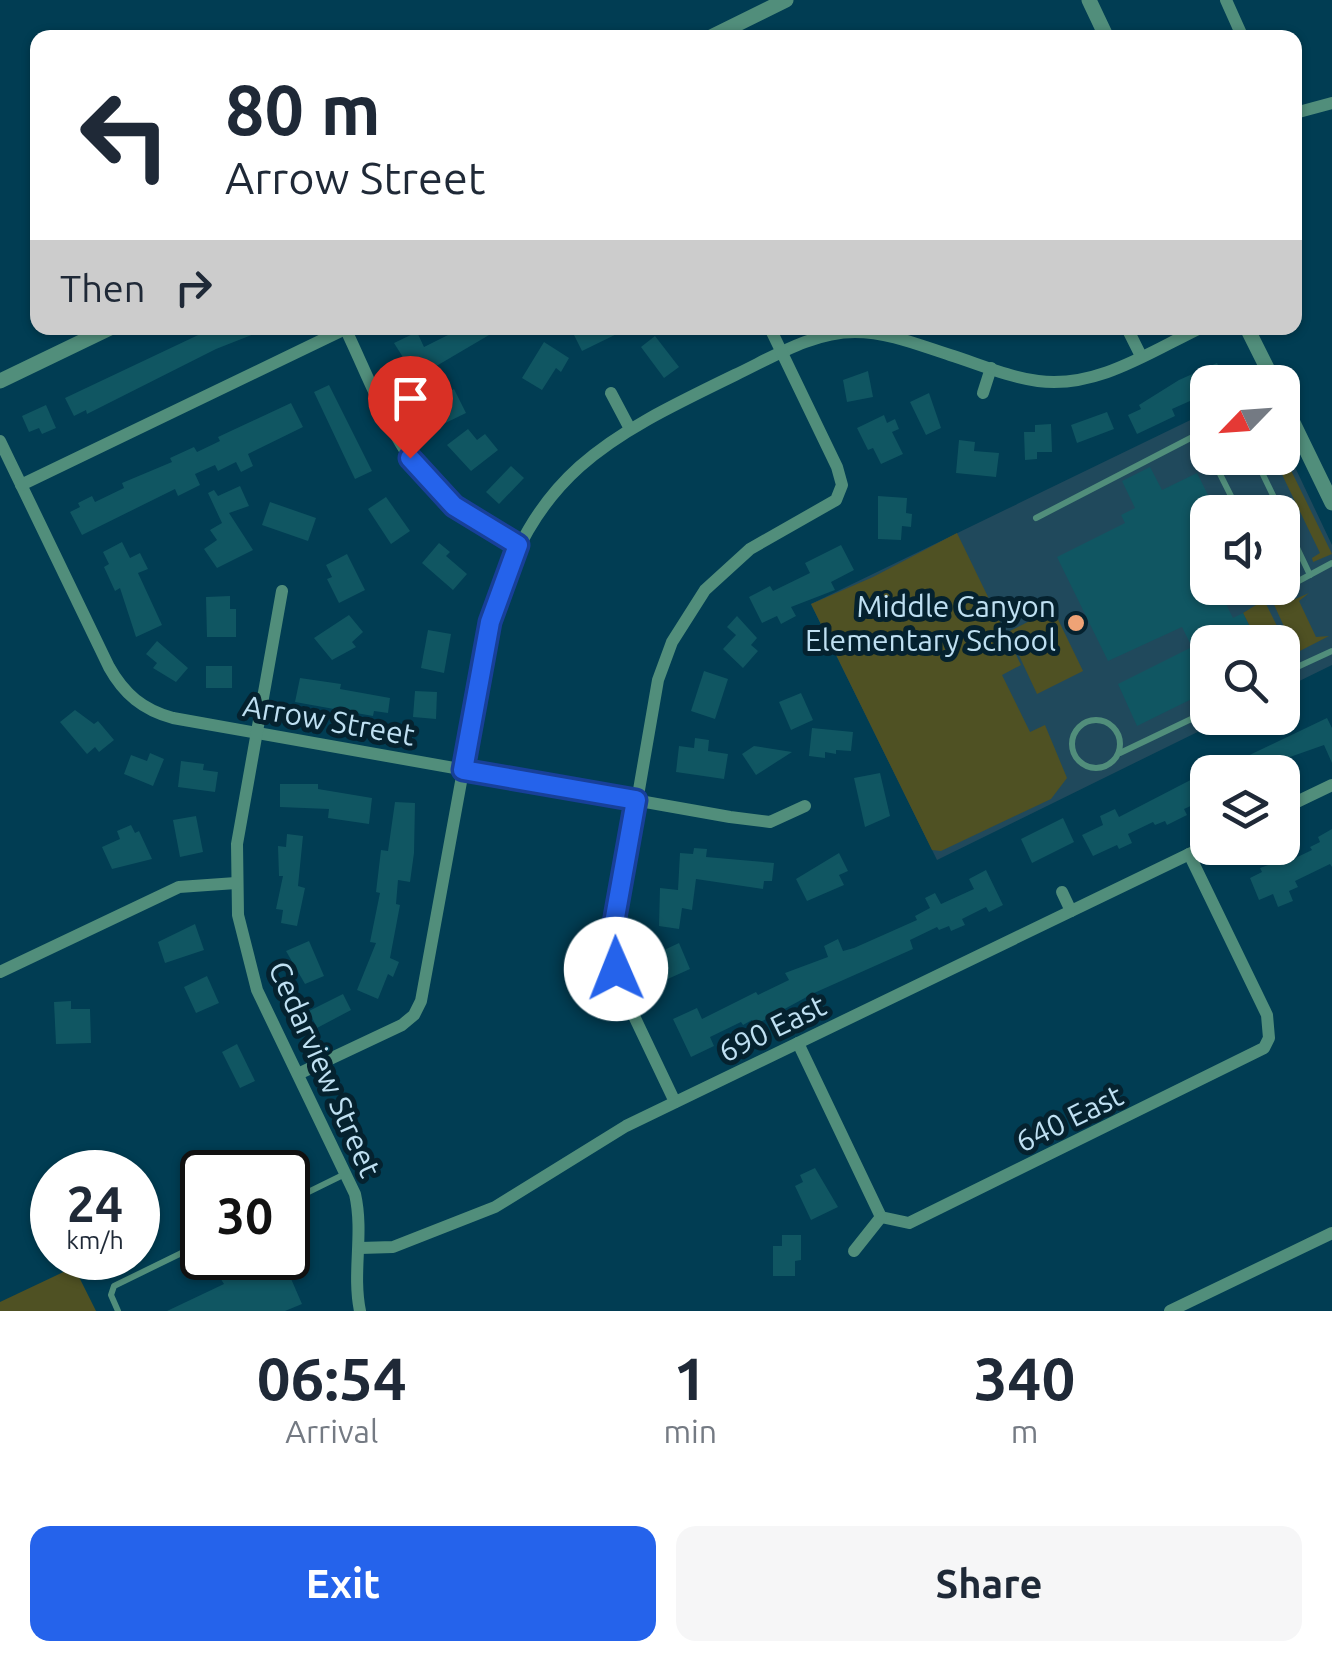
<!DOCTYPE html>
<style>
:root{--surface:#fff;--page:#f6f6f7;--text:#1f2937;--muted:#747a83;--accent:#2563eb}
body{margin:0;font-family:Ubuntu,sans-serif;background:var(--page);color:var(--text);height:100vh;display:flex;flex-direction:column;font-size:38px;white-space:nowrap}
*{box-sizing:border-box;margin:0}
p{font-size:32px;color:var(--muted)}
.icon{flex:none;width:55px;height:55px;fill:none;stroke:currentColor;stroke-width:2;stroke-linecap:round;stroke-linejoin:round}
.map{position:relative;height:1311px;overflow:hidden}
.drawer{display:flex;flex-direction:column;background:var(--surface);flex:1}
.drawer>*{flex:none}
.guide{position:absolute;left:30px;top:30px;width:1272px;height:305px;border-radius:20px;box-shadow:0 2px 8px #0004;background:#fff;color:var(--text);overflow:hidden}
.needle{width:65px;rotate:245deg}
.tools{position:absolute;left:1190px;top:365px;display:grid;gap:20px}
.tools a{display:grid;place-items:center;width:110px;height:110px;border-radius:20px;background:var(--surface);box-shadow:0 2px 8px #0004;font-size:50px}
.speed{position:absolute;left:30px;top:1150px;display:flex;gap:20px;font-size:50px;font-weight:700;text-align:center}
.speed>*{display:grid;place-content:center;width:130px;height:130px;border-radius:50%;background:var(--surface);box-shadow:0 2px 8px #0004;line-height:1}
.speed small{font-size:25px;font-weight:400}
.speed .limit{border:5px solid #111;border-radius:15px;background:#fff;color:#111}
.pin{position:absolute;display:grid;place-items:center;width:85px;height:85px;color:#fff;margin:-102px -42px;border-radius:50% 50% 50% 0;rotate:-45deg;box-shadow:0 0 10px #0007}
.pin .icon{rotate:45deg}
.me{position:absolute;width:110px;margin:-55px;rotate:359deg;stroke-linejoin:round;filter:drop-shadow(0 0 8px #0008)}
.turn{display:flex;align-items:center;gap:35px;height:210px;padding:0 30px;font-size:45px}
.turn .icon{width:130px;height:130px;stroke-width:2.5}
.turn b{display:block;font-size:70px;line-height:85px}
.then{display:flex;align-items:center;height:95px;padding:0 30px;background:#0003;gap:20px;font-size:38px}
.eta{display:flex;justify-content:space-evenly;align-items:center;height:170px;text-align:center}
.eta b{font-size:60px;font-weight:700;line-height:70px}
.action{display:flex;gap:20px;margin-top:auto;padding:20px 30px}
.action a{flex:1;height:115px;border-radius:20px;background:var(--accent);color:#fff;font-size:40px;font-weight:700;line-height:115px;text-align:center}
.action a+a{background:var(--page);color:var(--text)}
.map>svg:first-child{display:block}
.built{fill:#20495c;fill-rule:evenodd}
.green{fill:#4f5123}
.building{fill:#105662}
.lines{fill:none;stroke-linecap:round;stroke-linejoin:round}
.service{stroke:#518e7b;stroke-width:6}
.minor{stroke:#518e7b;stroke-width:12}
.tertiary{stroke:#518e7b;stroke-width:15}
.route-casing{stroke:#184099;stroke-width:25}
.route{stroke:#2563eb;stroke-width:18}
.poi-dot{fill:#efa376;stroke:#05222f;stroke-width:4}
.labels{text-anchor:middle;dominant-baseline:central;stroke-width:10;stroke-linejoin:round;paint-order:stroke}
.poi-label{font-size:30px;fill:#bfe0f2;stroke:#05222f;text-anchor:end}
.street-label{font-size:30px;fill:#bfe0f2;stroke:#05222f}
</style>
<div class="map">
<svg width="1332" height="1311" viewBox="0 0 1332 1311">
<rect width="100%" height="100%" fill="#013d53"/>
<!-- built -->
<path class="built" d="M1207 412 1208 458H1282L1283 442 1332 545V665L1283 689 1282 642H1208V718H1226L937 860 811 604ZM1208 512H1282V588H1208Z"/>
<!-- green -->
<g class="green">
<polygon points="1283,454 1332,554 1313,562 1312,558 1320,553 1274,458 1282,458"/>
<polygon points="957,533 1021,665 1002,675 1030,732 1045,725 1067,778 1051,799 941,851 932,850 811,604 873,577"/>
<polygon points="1309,593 1299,601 1316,637 1329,636 1296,653 1272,600 1291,601"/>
<polygon points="1264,600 1291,654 1283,658 1282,642 1258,642 1243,613"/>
<polygon points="1053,609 1083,671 1037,694 1008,632"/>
<polygon points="74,1267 96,1311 0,1311 0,1302"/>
</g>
<!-- building -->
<g class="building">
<polygon points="213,328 269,328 216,349 87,414 86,410 74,416 65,398"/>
<polygon points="451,328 501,328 416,378 394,343 417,332 424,347 454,332"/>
<polygon points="584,328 629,328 582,351 573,333"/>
<polygon points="655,336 679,367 664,378 641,347"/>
<polygon points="544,342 569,358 561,372 556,368 542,390 522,378"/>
<polygon points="1217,363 1226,382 1208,382 1208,393 1172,409 1175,416 1137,434 1128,415 1141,409 1139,405 1179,380"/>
<polygon points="868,371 873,397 847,402 843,380"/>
<polygon points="329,385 372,471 355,479 314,392"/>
<polygon points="454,389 466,413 435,428 423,404"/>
<polygon points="929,393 941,428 926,435 910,402"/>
<polygon points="291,403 303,427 248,454 253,466 241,472 236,462 218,471 215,465 195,474 200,485 178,496 175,489 82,535 70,512 80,507 78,503 92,496 95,502 124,488 122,483 172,462 170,458 194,447 197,452 220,441 218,437"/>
<polygon points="46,405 56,428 42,434 39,428 29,432 22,416"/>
<polygon points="1107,412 1114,429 1077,443 1071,425"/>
<polygon points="884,415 887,423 895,419 899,429 892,432 903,454 881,464 873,448 868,450 857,428"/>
<polygon points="1051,424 1052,452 1037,452 1037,459 1025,460 1024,432 1035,432 1035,425"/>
<polygon points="468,429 477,440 485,434 498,450 471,471 447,445"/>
<polygon points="959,440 975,442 974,451 999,453 996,477 956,473"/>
<polygon points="511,466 524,478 499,504 486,492"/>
<polygon points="1150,467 1162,490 1197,473 1209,497 1213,495 1221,512 1208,512 1208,588 1234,588 1224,600 1233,618 1243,613 1253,634 1235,642 1208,642 1208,691 1137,726 1118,684 1192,647 1182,627 1108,661 1057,557 1125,523 1121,515 1135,508 1122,481"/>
<polygon points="240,486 249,506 229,513 253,550 217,568 204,549 217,540 210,530 222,523 208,493 214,490 218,496"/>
<polygon points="878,496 907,498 906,513 912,514 911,527 902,526 901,540 878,539"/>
<polygon points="386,497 410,531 391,544 368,509"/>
<polygon points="270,502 316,518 308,541 262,525"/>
<polygon points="122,542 130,558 140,553 148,569 138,573 162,625 136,637 120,588 115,591 104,567 109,564 103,552"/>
<polygon points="439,543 450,552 446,556 467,574 453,590 422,563"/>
<polygon points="841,545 854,570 831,582 835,590 791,607 796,616 781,624 777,616 762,623 749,597 770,586 773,591 810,573 805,563"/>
<polygon points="347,554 365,590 339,603 327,579 332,577 326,565"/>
<polygon points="230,596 230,609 236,609 236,637 207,637 206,597"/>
<polygon points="349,615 363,632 352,642 356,647 332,660 314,638"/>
<polygon points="737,616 757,638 751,645 758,651 743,668 723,649 736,635 727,627"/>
<polygon points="428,630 451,634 444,673 421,668"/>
<polygon points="157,641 188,668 176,682 153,668 157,663 146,654"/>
<rect x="206" y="666" width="26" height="22"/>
<polygon points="704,671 728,679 715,719 691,711"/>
<polygon points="300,678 341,684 340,689 390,698 388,713 374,711 373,716 295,702"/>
<polygon points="415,691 437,692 436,719 413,717"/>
<polygon points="801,693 813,720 791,730 779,702"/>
<polygon points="75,710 94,724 98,721 114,740 99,752 95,747 87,754 60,722"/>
<polygon points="1327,718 1332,728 1332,763 1324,745 1290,757 1294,764 1276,772 1214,772"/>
<polygon points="812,728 853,732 851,751 836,750 836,754 825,752 825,758 809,756"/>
<polygon points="695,738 709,740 708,751 728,754 724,779 676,772 679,746 694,748"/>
<polygon points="754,746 792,752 756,775 742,754"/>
<polygon points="150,753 164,759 153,786 124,774 131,755 147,761"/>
<polygon points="181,761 204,764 203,770 218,772 215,792 178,787"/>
<polygon points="1208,771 1208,798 1184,809 1187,815 1167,825 1165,821 1155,825 1153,822 1128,834 1132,843 1119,849 1117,845 1093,856 1082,835 1103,825 1100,816 1115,809 1119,817"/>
<polygon points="880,773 890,816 865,827 854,778"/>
<polygon points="280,784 318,784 318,789 372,798 369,824 328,818 329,809 280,807"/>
<polygon points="395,802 415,803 414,853 410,882 398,880 396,904 400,905 390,958 399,962 393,977 388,974 378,999 357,990 376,943 370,942 380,893 376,892 381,850 388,851"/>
<polygon points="196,816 203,852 180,857 173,820"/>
<polygon points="1063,818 1074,842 1032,863 1021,839"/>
<polygon points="131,825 135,833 139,831 152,859 112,869 102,847 120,839 117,831"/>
<polygon points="1332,829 1332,867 1330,864 1295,881 1298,887 1289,891 1293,901 1278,907 1273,894 1259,900 1250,878 1262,872 1260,868 1271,864 1269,860 1283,853 1287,862 1312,850 1310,847 1320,842 1318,837"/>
<polygon points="287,834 303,836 298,886 305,888 297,926 281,923 283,910 276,909 283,876 279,876 278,846 286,847"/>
<polygon points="694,848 707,849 706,857 774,863 772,881 764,881 763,889 696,879 692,910 682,908 679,929 659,926 660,888 678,890 680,853 693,854"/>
<polygon points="839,853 848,871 839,875 844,885 807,901 796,879"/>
<polygon points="986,870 1003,905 989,912 986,907 962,919 965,925 951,931 949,926 939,930 937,927 910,940 913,949 814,993 755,1025 752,1020 743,1025 741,1022 710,1037 714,1046 691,1057 673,1019 697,1008 702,1019 756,992 758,995 789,980 785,973 828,957 824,946 838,939 843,951 854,948 917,920 915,916 930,908 925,898 935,893 941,904 974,889 969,879"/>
<polygon points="195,924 204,950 165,963 158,942"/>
<polygon points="309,941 324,976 305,984 286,951"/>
<polygon points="679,943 690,969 661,982 653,965 666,959 662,951"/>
<polygon points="207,976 219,1003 196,1013 184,987"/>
<polygon points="343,994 351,1010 317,1028 309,1011"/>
<polygon points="71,1001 71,1009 90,1009 91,1043 56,1044 54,1002"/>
<polygon points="237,1044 255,1081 240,1088 222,1052"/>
<polygon points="815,1168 838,1207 811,1220 795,1186 803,1182 800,1175"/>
<polygon points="782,1235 801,1235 801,1260 795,1261 795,1276 773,1276 773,1246 782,1246"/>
<polygon points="273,1258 282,1258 302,1304 285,1311 167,1311 224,1284 217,1273 246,1260 250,1270"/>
</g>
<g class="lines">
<!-- service -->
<g class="service">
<polyline points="1201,433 1208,447"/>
<polyline points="1212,458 1239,512"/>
<polyline points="1255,458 1281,512"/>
<polyline points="1282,516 1310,575"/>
<polyline points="1036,518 1208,429"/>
<polyline points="1282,585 1293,584 1332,563"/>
<polyline points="1282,674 1332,651"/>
<circle cx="1096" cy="744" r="24"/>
<polyline points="1120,753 1208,711"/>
<polyline points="288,1202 345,1174"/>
<polyline points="118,1311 111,1295 114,1286 202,1243"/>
</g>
<!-- minor -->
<g class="minor">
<polyline points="1226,0 1243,38"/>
<polyline points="1295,113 1332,103"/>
<path d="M345 328C372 384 395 452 441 495 463 516 491 530 518 545"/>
<polyline points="1127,328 1141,356"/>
<polyline points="611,393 629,427"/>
<polyline points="983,393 991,368"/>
<path d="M0 441 109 667C124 694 143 710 173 718L730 817 770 822 805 806"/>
<polyline points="21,485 347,328"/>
<path d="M282 591 237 844 238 915 257 990 355 1194C364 1234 352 1272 360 1311"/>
<polyline points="1282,809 1332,785"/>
<polyline points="1062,892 1071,911"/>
<polyline points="0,972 179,887 236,883"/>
<polyline points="798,1043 881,1217"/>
<path d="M298 1074 402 1025 414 1015 421 1001 490 623C534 473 603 439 735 375 773 357 812 332 855 332 888 332 919 345 950 355 979 364 1008 377 1038 381 1096 389 1150 352 1200 328"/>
<polyline points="675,1102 623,993 613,940 658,680 672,642 705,590 750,549 836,500 842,485 837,467 770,328"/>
<polyline points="881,1217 909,1223 1264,1048 1269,1038 1267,1015 1189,854"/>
<polyline points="360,1248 393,1247 495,1207 626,1126 1208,845"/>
<polyline points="854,1251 881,1217"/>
<polyline points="1170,1311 1332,1233"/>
</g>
<!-- tertiary -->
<g class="tertiary">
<polyline points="1089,0 1107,38"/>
<polyline points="709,38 786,0"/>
<polyline points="1247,328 1274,382"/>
<polyline points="0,381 110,328"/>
<polyline points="1282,400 1332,503"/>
</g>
</g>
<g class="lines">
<defs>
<polyline id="route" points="410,458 454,506 518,545 490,622 463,770 636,800 614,923 616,969"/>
</defs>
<!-- route casing -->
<use href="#route" class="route-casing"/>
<!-- route -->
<use href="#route" class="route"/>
</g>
<!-- markers -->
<circle class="poi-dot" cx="1076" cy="623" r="10"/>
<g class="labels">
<!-- poi labels -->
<g class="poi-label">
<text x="1056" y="606">Middle Canyon<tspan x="1056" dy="34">Elementary School</tspan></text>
</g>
<!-- street labels -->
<g class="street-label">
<text transform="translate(329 720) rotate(10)">Arrow Street</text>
<text transform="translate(772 1028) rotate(-26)">690 East</text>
<text transform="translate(325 1069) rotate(66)">Cedarview Street</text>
<text transform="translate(1069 1118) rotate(-26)">640 East</text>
</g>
</g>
</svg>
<div class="tools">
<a><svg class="needle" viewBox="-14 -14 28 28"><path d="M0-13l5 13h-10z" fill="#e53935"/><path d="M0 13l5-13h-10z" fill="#747a83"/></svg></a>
<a><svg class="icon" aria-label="sound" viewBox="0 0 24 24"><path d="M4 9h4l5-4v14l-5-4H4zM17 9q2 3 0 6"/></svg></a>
<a><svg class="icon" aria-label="search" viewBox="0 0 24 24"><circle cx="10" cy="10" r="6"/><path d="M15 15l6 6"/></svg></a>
<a><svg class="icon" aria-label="layers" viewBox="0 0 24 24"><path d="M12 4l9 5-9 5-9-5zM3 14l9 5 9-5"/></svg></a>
</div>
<div class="speed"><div>24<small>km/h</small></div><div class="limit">30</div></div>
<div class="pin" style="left:410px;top:458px;background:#d93025"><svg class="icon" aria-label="arrive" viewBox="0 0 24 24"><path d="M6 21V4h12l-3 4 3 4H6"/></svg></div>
<svg class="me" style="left:616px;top:969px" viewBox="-20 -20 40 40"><circle r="19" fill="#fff"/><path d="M0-13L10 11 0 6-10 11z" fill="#2563eb"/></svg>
<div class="guide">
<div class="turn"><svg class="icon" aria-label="left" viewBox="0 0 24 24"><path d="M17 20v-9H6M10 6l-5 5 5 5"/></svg><div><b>80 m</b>Arrow Street</div></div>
<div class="then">Then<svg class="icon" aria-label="right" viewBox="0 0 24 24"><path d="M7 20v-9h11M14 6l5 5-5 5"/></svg></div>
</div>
</div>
<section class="drawer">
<div class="eta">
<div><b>06:54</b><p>Arrival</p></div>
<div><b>1</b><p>min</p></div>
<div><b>340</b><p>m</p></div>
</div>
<div class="action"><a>Exit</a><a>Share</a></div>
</section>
